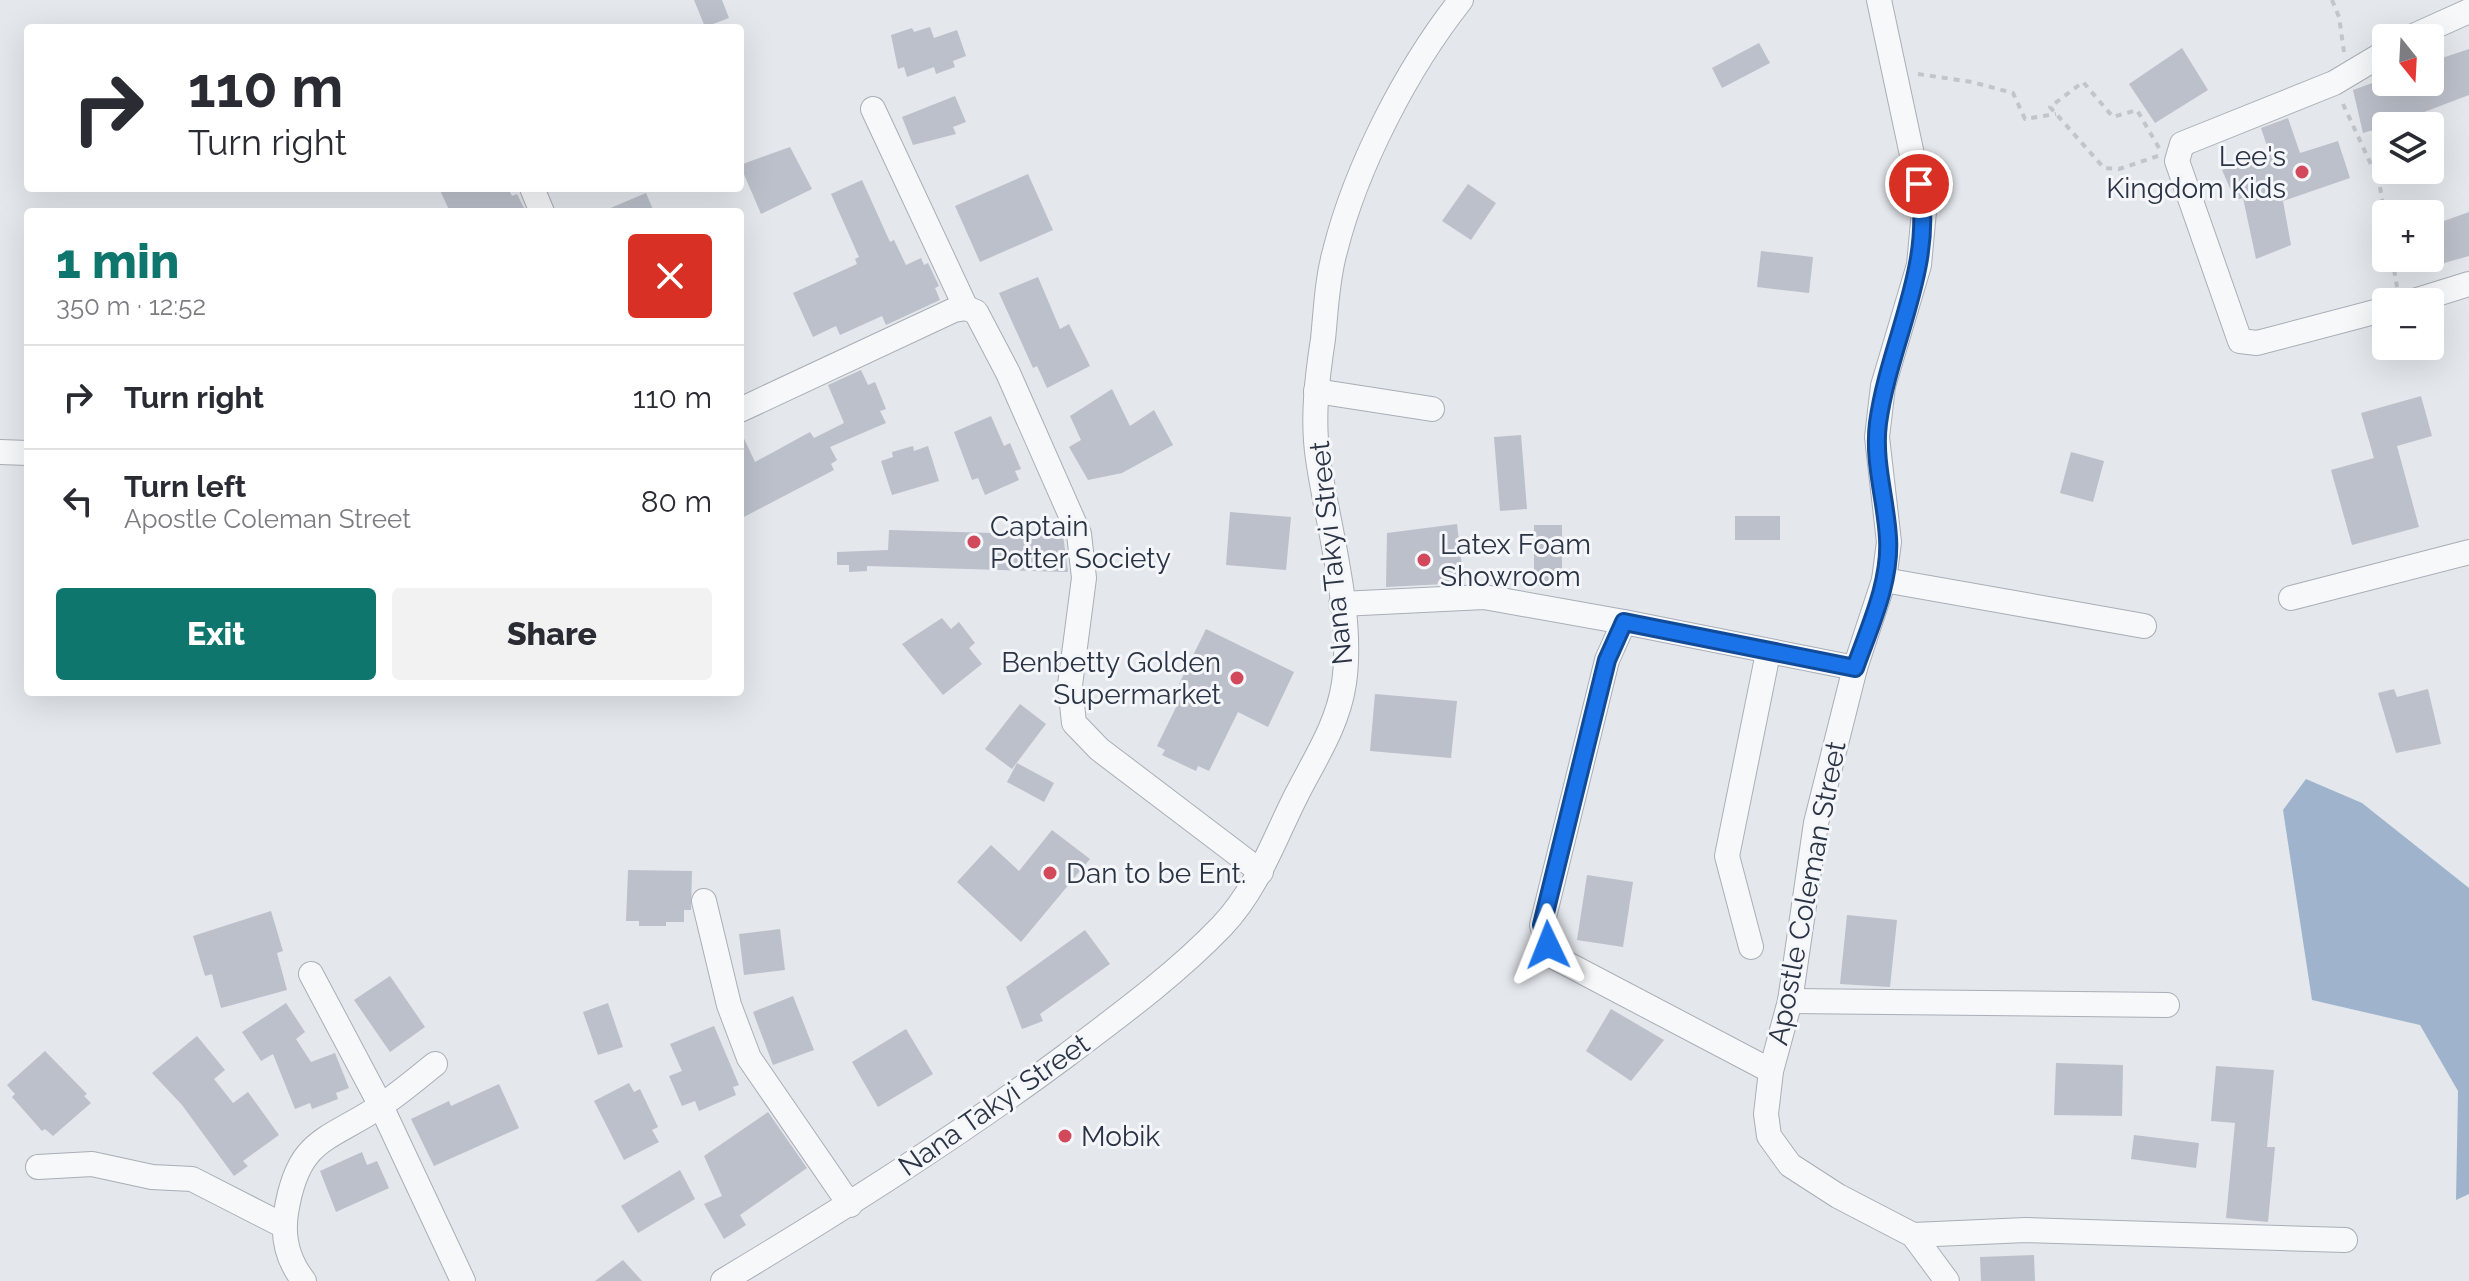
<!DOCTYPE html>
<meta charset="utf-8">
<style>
:root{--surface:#fff;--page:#f2f2f3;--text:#2b2b33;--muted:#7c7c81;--line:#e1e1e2;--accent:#0f766e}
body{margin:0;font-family:Raleway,sans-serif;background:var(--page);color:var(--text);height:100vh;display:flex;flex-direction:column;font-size:30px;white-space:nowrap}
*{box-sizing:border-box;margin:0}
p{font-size:26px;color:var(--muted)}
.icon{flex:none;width:44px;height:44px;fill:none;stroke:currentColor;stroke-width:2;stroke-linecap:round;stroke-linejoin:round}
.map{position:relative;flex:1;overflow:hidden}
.details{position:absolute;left:24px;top:208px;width:720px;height:488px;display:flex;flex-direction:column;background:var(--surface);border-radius:8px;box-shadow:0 8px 32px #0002}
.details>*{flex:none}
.top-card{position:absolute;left:24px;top:24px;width:720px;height:168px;border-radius:8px;box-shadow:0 8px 32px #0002;background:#fff;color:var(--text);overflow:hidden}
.needle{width:52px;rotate:162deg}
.buttons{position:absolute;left:2372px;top:24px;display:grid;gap:16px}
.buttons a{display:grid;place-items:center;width:72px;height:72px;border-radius:8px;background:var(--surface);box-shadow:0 8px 32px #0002;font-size:40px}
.pin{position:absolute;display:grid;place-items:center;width:68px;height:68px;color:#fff;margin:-34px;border:4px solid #fff;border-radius:50%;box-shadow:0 2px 8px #0007}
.me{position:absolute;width:88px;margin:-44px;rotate:358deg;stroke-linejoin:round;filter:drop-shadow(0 0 6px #0008)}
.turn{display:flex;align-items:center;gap:28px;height:168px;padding:0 32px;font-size:36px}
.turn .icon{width:104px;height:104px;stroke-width:2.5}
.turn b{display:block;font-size:56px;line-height:68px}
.round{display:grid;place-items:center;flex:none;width:84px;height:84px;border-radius:8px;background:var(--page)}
.overview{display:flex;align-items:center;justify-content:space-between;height:136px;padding:0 32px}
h1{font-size:48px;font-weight:800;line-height:60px;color:var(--accent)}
.primary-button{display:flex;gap:16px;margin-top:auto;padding:16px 32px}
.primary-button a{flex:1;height:92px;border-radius:8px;background:var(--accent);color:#fff;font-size:32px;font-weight:800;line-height:92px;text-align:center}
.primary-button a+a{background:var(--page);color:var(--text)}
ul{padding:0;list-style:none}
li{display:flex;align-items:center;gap:24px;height:104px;padding:0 32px;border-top:2px solid var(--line)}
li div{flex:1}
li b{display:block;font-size:30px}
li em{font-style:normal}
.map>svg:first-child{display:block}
.water{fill:#9fb4cc}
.building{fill:#bbc0ca}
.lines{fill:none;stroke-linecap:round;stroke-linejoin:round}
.minor-casing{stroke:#a9aeb7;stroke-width:26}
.path{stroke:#c2c5cb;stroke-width:4;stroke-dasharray:6 6;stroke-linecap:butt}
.minor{stroke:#f7f8fa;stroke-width:24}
.route-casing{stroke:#114b97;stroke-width:20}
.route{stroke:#1a73e8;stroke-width:14}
.poi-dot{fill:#d1495b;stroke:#f4f6f9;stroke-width:3}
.labels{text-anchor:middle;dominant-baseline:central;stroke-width:6;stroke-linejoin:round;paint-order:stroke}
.poi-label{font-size:28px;fill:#2b3445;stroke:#f4f6f9;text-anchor:start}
.street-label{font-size:28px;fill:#2b3445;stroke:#f4f6f9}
</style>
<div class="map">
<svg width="2469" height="1281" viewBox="0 0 2469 1281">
<rect width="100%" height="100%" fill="#e4e7ec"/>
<!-- water -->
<polygon class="water" points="2306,779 2362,803 2469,888 2469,1194 2456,1200 2458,1091 2420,1025 2312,1000 2283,810"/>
<!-- building -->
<g class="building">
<polygon points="694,0 722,0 729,18 705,27"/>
<polygon points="930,27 934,38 957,30 966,56 953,61 955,67 936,74 934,67 907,77 904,67 898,69 891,35 912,28 914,32"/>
<polygon points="1759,43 1770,63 1722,88 1712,68"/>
<polygon points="2182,48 2208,90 2155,123 2129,84"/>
<polygon points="2469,49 2469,95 2419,114 2420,116 2363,133 2353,90 2386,78 2386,82 2430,82 2430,62"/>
<polygon points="955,96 966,122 953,127 956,134 913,145 902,117"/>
<polygon points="2288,118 2300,153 2338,141 2350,178 2283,201 2291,245 2256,259 2243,198 2235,200 2222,170 2270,155 2261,128"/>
<polygon points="790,147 812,189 761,214 740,165"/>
<polygon points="1028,174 1053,230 980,262 955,206"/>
<polygon points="862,180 890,242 894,240 906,265 921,258 924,265 928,263 939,286 935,288 940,300 886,325 882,316 840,335 836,326 813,337 793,293 857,264 855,259 859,257 831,194"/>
<polygon points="1468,184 1496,203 1471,240 1442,221"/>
<polygon points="439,188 508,188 512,196 517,194 526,212 450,212"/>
<polygon points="646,193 654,212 601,212"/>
<polygon points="2469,212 2469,256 2430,267 2430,226"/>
<polygon points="1761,251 1813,257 1809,293 1757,287"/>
<polygon points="1038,277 1060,329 1069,324 1090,366 1047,388 1037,366 1033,368 999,293"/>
<polygon points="861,370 868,385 875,382 886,409 880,411 886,423 830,447 837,460 831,464 834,470 740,519 740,430 755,462 810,432 814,438 844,423 828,385"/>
<polygon points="1112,389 1130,426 1154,410 1173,445 1122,473 1088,480 1069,447 1081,440 1070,416"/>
<polygon points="2421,396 2432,436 2397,446 2419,527 2352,545 2331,470 2374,458 2361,413"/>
<polygon points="991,416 1004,446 1010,443 1021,469 1015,471 1019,480 985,495 978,478 972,480 954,432"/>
<polygon points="1521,435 1527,509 1500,511 1494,437"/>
<polygon points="913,446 914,451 928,446 939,481 892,495 881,461 893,457 892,452"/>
<polygon points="2071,452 2104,461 2093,502 2060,493"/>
<polygon points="1230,512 1291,517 1286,570 1226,565"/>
<rect x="1735" y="516" width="45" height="24"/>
<polygon points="1457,524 1464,583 1386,587 1387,533"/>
<polygon points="1534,525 1562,525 1562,585 1534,586"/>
<polygon points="889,530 1063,535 1068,572 867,566 867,571 849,572 849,565 837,565 837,552 888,550"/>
<polygon points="942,618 951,629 959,622 975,643 969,648 982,664 943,695 902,644"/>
<polygon points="1206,629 1294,672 1268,727 1238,712 1209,771 1198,766 1196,771 1162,755 1165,750 1157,746 1186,687 1179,684"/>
<polygon points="2394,689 2397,697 2428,689 2441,744 2396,753 2378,693"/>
<polygon points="1375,694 1457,701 1451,758 1370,751"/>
<polygon points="1020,704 1046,724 1012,769 985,749"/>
<polygon points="1017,763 1054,783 1044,802 1007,782"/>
<polygon points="1052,830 1090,859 1021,942 957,882 991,845 1019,871"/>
<polygon points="628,870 692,871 691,910 684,910 684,922 666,922 666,926 639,926 639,921 626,921"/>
<polygon points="1587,875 1633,882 1623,947 1577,940"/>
<polygon points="271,911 283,951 277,953 287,990 221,1008 212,974 205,976 193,936"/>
<polygon points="1847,915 1897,920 1890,987 1840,984"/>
<polygon points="780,929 785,970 744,975 739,934"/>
<polygon points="1085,930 1110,964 1040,1014 1043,1021 1022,1029 1006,987"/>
<polygon points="390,976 425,1027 390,1052 354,1000"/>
<polygon points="793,996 814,1050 773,1065 753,1012"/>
<polygon points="286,1003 305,1032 296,1039 311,1062 335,1053 349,1088 336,1093 338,1099 312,1109 310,1103 295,1109 273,1054 261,1061 242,1032"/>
<polygon points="608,1003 623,1047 598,1055 583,1012"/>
<polygon points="1611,1009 1664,1040 1631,1081 1586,1051"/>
<polygon points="714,1026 739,1085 733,1087 736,1095 699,1111 695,1101 682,1106 669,1076 682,1071 670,1044"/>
<polygon points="906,1029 933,1074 878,1107 852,1062"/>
<polygon points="197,1036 225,1070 214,1079 233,1103 248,1092 279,1135 243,1161 248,1166 234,1176 182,1105 152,1073"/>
<polygon points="45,1051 87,1094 84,1096 91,1103 53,1136 45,1129 42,1131 12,1097 15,1094 7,1085"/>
<polygon points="2056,1063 2123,1065 2122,1116 2054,1115"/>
<polygon points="2216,1066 2274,1070 2267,1147 2275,1147 2268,1222 2226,1218 2235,1123 2211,1121"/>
<polygon points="629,1083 634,1092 640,1089 658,1127 652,1130 659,1142 624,1160 594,1101"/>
<polygon points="499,1084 519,1128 434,1166 411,1119 449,1101 451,1106"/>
<polygon points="768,1112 807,1168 740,1215 746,1225 724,1239 704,1204 722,1196 704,1156"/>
<polygon points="2134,1135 2199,1143 2196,1168 2131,1159"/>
<polygon points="362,1152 367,1165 377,1161 389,1188 336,1212 320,1171"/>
<polygon points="680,1170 695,1199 638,1233 621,1206"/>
<polygon points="2034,1255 2035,1281 1981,1281 1980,1257"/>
<polygon points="623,1260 642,1281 595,1281"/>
</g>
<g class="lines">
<defs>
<g id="minor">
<polyline points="1879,0 1924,211 1919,265 1883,386 1877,437 1889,542 1884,580 1855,668 1816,823 1790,1001 1771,1071 1766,1114 1769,1136 1790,1165 1838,1196 1913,1235 1947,1281"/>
<polyline points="2409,38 2469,11"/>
<polyline points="2386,52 2334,83 2182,144 2177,161 2240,341 2257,343 2386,309"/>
<polyline points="873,109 966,308"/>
<polyline points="532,188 542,212"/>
<polyline points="2411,302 2469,284"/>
<polyline points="1316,391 1432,409"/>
<polyline points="740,410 954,310 966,308 976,312 1008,373 1079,534 1084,578 1070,685 1074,723 1099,749 1261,872"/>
<polyline points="0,452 28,453"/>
<polyline points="1884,580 2144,626"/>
<polyline points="2291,598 2469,552"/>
<polyline points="1341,604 1484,597 1624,622"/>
<polyline points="704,901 729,1005 749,1058 850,1205"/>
<polyline points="1751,947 1727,856 1768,653"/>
<polyline points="311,974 381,1106 463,1281"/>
<polyline points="1790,1001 2167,1005"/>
<polyline points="1771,1071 1558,959 1548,945 1542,925 1607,660 1624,622 1855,668"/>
<polyline points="38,1167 92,1164 152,1177 192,1179 284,1226"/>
<polyline points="1913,1235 2026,1230 2345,1240"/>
<path d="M304 1281C288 1261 282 1239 286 1213 298 1137 327 1142 382 1105 400 1093 418 1078 435 1064"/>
<path d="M723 1281C841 1210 957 1137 1067 1055 1120 1015 1176 974 1222 926 1258 888 1274 839 1297 794 1316 757 1338 724 1344 683 1354 614 1328 528 1318 459 1312 419 1317 378 1323 339 1326 310 1327 279 1335 251 1356 167 1407 68 1461 0"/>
</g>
</defs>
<!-- minor casing -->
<use href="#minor" class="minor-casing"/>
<!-- path -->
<g class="path">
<polyline points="2332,0 2339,17 2344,52"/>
<polyline points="1918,74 1972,82 2013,93 2025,119 2056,114"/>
<polyline points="2343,104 2375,173"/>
<polyline points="2158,156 2119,169 2104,168 2050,107 2083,82 2113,117 2137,110 2159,148"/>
<polyline points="2380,187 2386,224"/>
<polyline points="2392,258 2397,287"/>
</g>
<!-- minor -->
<use href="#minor" class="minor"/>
</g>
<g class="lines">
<defs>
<path id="route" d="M1548 945 1542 925 1607 660 1624 622 1855 668C1869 628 1891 582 1888 538 1886 500 1873 462 1878 423 1889 342 1935 266 1919 184"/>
</defs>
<!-- route casing -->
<use href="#route" class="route-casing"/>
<!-- route -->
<use href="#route" class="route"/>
</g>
<!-- markers -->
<g class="poi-dot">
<circle cx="2302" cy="172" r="8"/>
<circle cx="974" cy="542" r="8"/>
<circle cx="1424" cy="560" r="8"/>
<circle cx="1237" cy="678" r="8"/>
<circle cx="1050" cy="873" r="8"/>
<circle cx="1065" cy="1136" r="8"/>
</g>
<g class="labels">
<!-- poi labels -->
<g class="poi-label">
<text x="2286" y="156" text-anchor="end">Lee's<tspan x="2286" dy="32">Kingdom Kids</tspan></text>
<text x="990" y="526">Captain<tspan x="990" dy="32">Potter Society</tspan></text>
<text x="1440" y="544">Latex Foam<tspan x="1440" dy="32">Showroom</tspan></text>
<text x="1221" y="662" text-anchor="end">Benbetty Golden<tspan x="1221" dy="32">Supermarket</tspan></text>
<text x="1066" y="873">Dan to be Ent.</text>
<text x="1081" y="1136">Mobik</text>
</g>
<!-- street labels -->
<g class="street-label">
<text transform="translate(1331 553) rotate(-96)">Nana Takyi Street</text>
<text transform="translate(1807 893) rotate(-79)">Apostle Coleman Street</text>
<text transform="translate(994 1105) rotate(-35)">Nana Takyi Street</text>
</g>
</g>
</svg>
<div class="buttons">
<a><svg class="needle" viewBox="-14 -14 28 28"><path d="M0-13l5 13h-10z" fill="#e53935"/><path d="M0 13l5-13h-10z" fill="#7c7c81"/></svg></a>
<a><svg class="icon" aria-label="layers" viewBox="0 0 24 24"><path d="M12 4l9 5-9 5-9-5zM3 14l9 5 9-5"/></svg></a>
<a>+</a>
<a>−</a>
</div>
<div class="pin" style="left:1919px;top:184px;background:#d93025"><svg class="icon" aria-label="arrive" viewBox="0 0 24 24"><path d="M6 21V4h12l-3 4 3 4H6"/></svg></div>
<svg class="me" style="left:1548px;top:945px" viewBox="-20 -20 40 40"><path d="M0-17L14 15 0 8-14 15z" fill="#1a73e8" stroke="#fff" stroke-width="4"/></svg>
<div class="top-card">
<div class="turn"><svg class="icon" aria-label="right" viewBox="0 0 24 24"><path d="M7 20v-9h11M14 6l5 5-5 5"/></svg><div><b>110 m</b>Turn right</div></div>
</div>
<section class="details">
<div class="overview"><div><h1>1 min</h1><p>350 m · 12:52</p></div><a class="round" style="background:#d93025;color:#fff"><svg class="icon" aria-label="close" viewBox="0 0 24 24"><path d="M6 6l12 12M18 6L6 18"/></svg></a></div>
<ul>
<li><svg class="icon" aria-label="right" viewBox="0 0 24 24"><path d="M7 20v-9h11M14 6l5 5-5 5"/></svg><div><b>Turn right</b></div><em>110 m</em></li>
<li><svg class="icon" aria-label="left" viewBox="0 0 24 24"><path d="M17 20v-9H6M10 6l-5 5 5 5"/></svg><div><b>Turn left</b><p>Apostle Coleman Street</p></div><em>80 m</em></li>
</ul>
<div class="primary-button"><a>Exit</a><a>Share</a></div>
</section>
</div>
